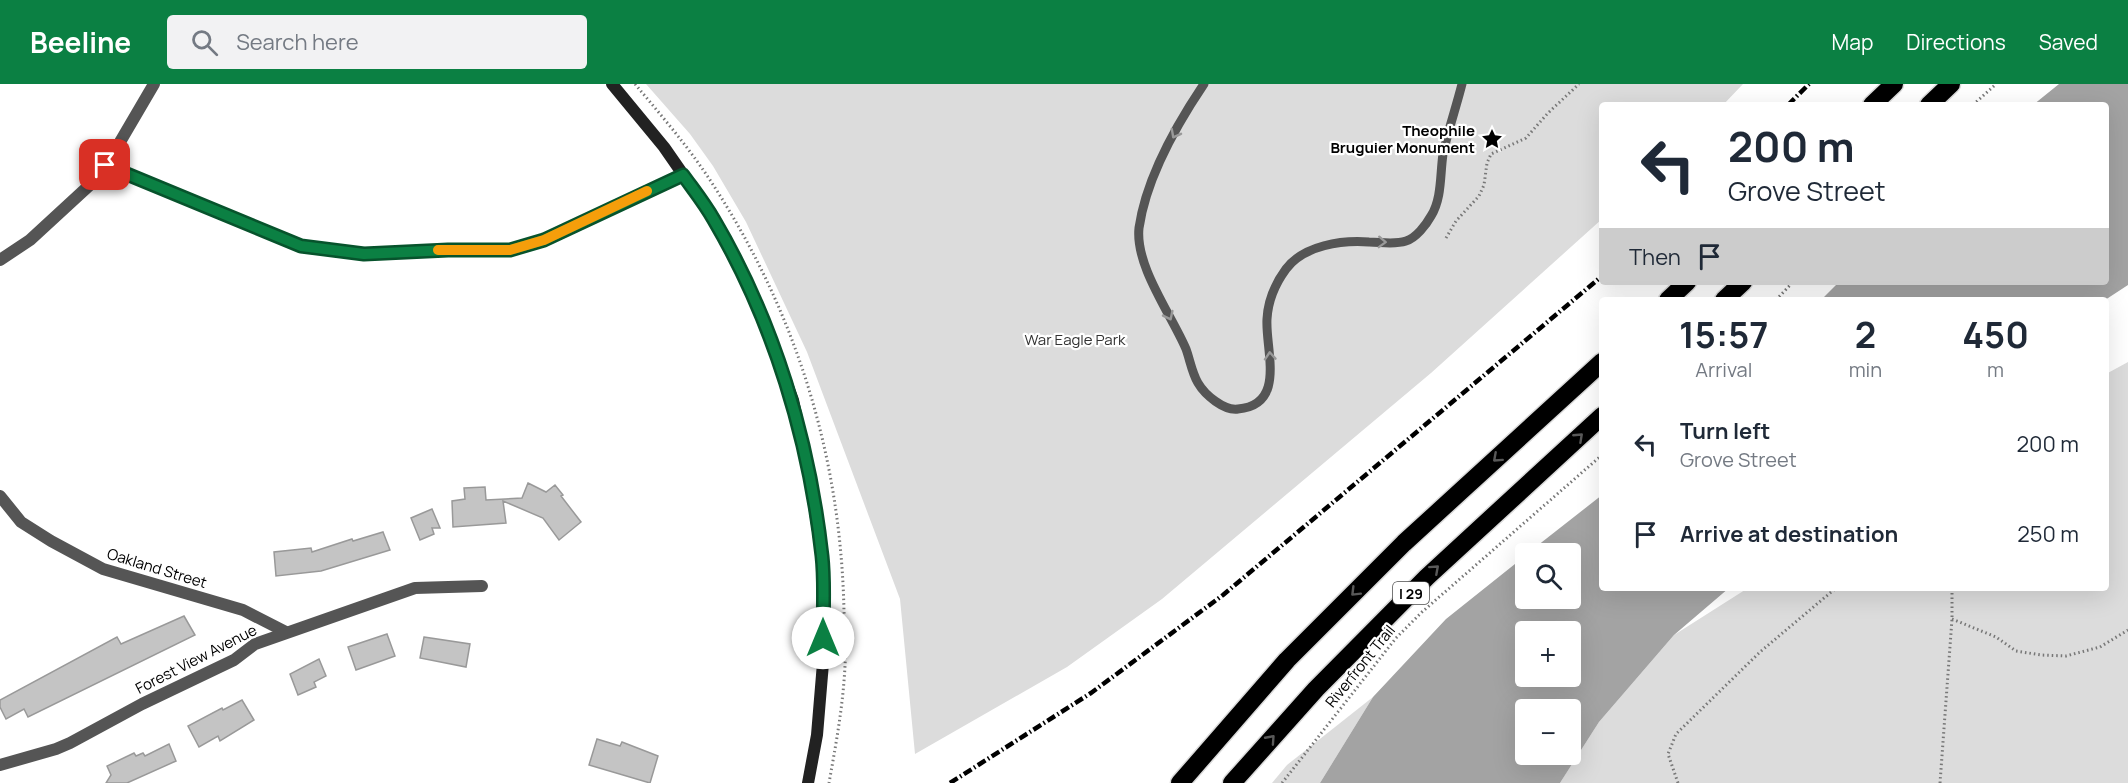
<!DOCTYPE html>
<meta charset="utf-8">
<style>
:root{--surface:#fff;--page:#f2f2f3;--text:#1f2937;--muted:#747a83;--accent:#0b8043}
body{margin:0;font-family:Manrope,sans-serif;background:var(--page);color:var(--text);height:100vh;display:flex;flex-direction:column;font-size:22px;white-space:nowrap}
*{box-sizing:border-box;margin:0}
p{font-size:20px;color:var(--muted)}
.icon{flex:none;width:33px;height:33px;fill:none;stroke:currentColor;stroke-width:2;stroke-linecap:round;stroke-linejoin:round}
.map{position:relative;flex:1;overflow:hidden}
.details{position:absolute;left:1599px;top:213px;width:510px;height:294px;display:flex;flex-direction:column;background:var(--surface);border-radius:6px;box-shadow:0 6px 24px #0002}
.details>*{flex:none}
.banner{position:absolute;left:1599px;top:18px;width:510px;height:183px;border-radius:6px;box-shadow:0 6px 24px #0002;background:#fff;color:var(--text);overflow:hidden}
.tools{position:absolute;left:1515px;top:459px;display:grid;gap:12px}
.tools a{display:grid;place-items:center;width:66px;height:66px;border-radius:6px;background:var(--surface);box-shadow:0 6px 24px #0002;font-size:30px}
.pin{position:absolute;display:grid;place-items:center;width:51px;height:51px;color:#fff;margin:-26px;border-radius:12px;box-shadow:0 3px 9px #0006}
.me{position:absolute;width:66px;margin:-33px;rotate:0deg;stroke-linejoin:round;filter:drop-shadow(0 0 4px #0008)}
.turn{display:flex;align-items:center;gap:21px;height:126px;padding:0 30px;font-size:27px}
.turn .icon{width:78px;height:78px;stroke-width:2.5}
.turn b{display:block;font-size:42px;line-height:51px}
.then{display:flex;align-items:center;height:57px;padding:0 30px;background:#0003;gap:12px;font-size:22px}
.eta{display:flex;justify-content:space-evenly;align-items:center;height:102px;text-align:center}
.eta b{font-size:36px;font-weight:700;line-height:42px}
ul{padding:0;list-style:none}
li{display:flex;align-items:center;gap:18px;height:90px;padding:0 30px}
li div{flex:1}
li b{display:block;font-size:22px}
li em{font-style:normal}
header{display:flex;align-items:center;gap:36px;box-sizing:border-box;height:84px;padding:0 30px;background:var(--accent);color:#fff}
header strong{font-size:28px}
nav{display:flex;gap:33px;margin-inline-start:auto;font-size:21px}
.search{width:420px;height:54px;background:var(--page);display:flex;align-items:center;gap:15px;box-sizing:border-box;padding:0 21px;border-radius:6px;color:var(--muted);font-size:22px}
.map>svg:first-child{display:block}
.green{fill:#dcdcdc}
.water{fill:#a3a3a3;fill-rule:evenodd}
.building{fill:#c4c4c4;stroke:#999;stroke-width:1.5}
.lines{fill:none;stroke-linecap:round;stroke-linejoin:round}
.motorway-casing{stroke:#dbdbdb;stroke-width:21}
.path{stroke:#777;stroke-width:3;stroke-dasharray:1.5 3;stroke-linecap:butt}
.service{stroke:#555;stroke-width:9}
.minor{stroke:#555;stroke-width:12}
.secondary{stroke:#222;stroke-width:12}
.motorway{stroke:#000;stroke-width:18}
.rail{stroke:#000;stroke-width:4.5;stroke-dasharray:9 3 1.5 3;stroke-linecap:butt}
.oneway{stroke:#999}
.oneway2{stroke:#595959}
.route-casing{stroke:#07532c;stroke-width:15}
.route{stroke:#0b8043;stroke-width:10}
.slow{stroke:#f59e0b;stroke-width:10}
.labels{text-anchor:middle;dominant-baseline:central;stroke-width:4.5;stroke-linejoin:round;paint-order:stroke}
.shield{fill:#fff;stroke:#4c4c4c;stroke-width:1.5}
.shield-label{font-size:14px;font-weight:bold;fill:#000}
.poi-label{font-size:15px;font-weight:bold;fill:#000;stroke:#fff;text-anchor:end}
.park-label{font-size:15px;fill:#333;stroke:#fff}
.street-label{font-size:15px;fill:#000;stroke:#fff}
</style>
<header>
<strong>Beeline</strong>
<div class="search"><svg class="icon" aria-label="search" viewBox="0 0 24 24"><circle cx="10" cy="10" r="6"/><path d="M15 15l6 6"/></svg>Search here</div>
<nav><a>Map</a><a>Directions</a><a>Saved</a></nav>
</header>
<div class="map">
<svg width="2128" height="699" viewBox="0 0 2128 699">
<rect width="100%" height="100%" fill="#fff"/>
<!-- green -->
<g class="green">
<polygon points="646,0 1743,0 1723,21 1602,21 1602,135 1431,289 1162,515 1067,583 915,670 900,515 807,268 746,138 713,82 690,50"/>
<polygon points="2128,278 2128,699 1560,699 1599,638 1674,551 1748,504 2106,504 2106,290"/>
<polygon points="1373,613 1320,699 1272,699 1287,681"/>
</g>
<!-- water -->
<g class="water">
<polygon points="2059,0 2128,0 2128,201 2105,216 1821,216 1839,198 2106,198 2106,21 2033,21"/>
<path d="M1602 411V504H1729L1674 551 1599 638 1560 699H1320L1373 613 1446 535 1525 472 1526 514H1570V470L1528 469ZM1526 548H1570V592H1526ZM1526 626H1570V670H1526Z"/>
</g>
<!-- building -->
<g class="building">
<polygon points="528,399 546,408 555,401 563,411 561,412 581,438 559,456 543,434 503,417 506,439 453,443 452,417 465,415 464,404 485,403 486,416 522,414"/>
<polygon points="432,425 440,444 432,444 434,450 420,456 411,434"/>
<polygon points="383,448 390,466 321,487 276,492 274,468 311,464 312,468 352,455 353,457"/>
<polygon points="184,532 195,551 28,633 24,625 6,635 0,623 0,616 117,553 121,560"/>
<polygon points="387,550 395,572 356,586 348,563"/>
<polygon points="424,553 470,560 466,583 420,574"/>
<polygon points="319,575 326,592 314,598 316,603 298,611 290,590"/>
<polygon points="242,616 254,636 220,657 218,652 199,663 188,642 222,624 223,626"/>
<polygon points="597,655 620,662 622,658 658,672 650,699 589,681"/>
<polygon points="169,660 176,677 127,699 106,699 111,691 107,682 134,669 136,672 143,669 145,672"/>
</g>
<g class="lines">
<defs>
<g id="motorway">
<polyline points="1872,21 1894,0"/>
<polyline points="1929,21 1951,0"/>
<polyline points="1668,216 1687,198"/>
<polyline points="1724,216 1743,198"/>
<polyline points="1180,699 1287,576 1404,459 1602,278"/>
<polyline points="1232,699 1316,605 1427,493 1602,332"/>
</g>
</defs>
<!-- motorway casing -->
<use href="#motorway" class="motorway-casing"/>
<!-- path -->
<g class="path">
<path d="M635 0C660 30 686 60 708 93 795 224 841 371 844 528 845 546 846 564 845 582 843 622 836 660 829 699"/>
<polyline points="1973,21 1996,0"/>
<polyline points="1446,154 1456,137 1479,112 1484,101 1487,79 1491,70 1526,54 1548,29 1579,0"/>
<polyline points="1776,216 1793,198"/>
<polyline points="1952,535 1996,553 2016,567 2041,571 2066,572 2100,563 2128,546"/>
<polyline points="1282,699 1396,554 1422,528 1602,371"/>
<polyline points="1678,699 1668,670 1676,650 1760,568 1836,504"/>
<polyline points="1940,699 1952,535 1952,504"/>
</g>
<!-- service -->
<path class="service" d="M1204 0C1177 40 1146 95 1139 144 1135 182 1171 230 1186 265 1190 276 1192 289 1198 299 1205 311 1224 327 1238 325 1287 321 1265 265 1267 235 1268 216 1275 200 1286 185 1304 161 1342 156 1369 158 1381 158 1394 161 1406 157 1416 154 1426 141 1431 132 1442 115 1440 90 1443 70 1448 46 1456 24 1462 0"/>
<!-- minor -->
<g class="minor">
<polyline points="105,81 301,162 364,170 448,166 510,166 544,156 683,91"/>
<polyline points="0,176 30,156 93,98 120,58 154,0"/>
<polyline points="0,412 21,438 51,457 103,485 243,526 286,548"/>
<polyline points="0,681 56,665 70,659 142,620 234,576 255,560 415,504 482,502"/>
</g>
<!-- secondary -->
<polyline class="secondary" points="612,0 664,63 714,135 756,217 793,316 811,401 822,474 823,579 817,651 808,699"/>
<!-- motorway -->
<use href="#motorway" class="motorway"/>
<!-- rail -->
<g class="rail">
<polyline points="1788,21 1809,0"/>
<polyline points="950,699 1091,609 1223,511 1602,192"/>
</g>
</g>
<!-- one-way arrows -->
<defs><path id="oneway-chevron" d="M-2-3.5L2.5 0L-2 3.5" fill="none" stroke-width="1.6" stroke-linecap="round" stroke-linejoin="round" transform="scale(1.5)"/></defs>
<g class="oneway">
<use href="#oneway-chevron" transform="translate(1175 50) rotate(118)"/>
<use href="#oneway-chevron" transform="translate(1382 158) rotate(2)"/>
<use href="#oneway-chevron" transform="translate(1169 232) rotate(64)"/>
<use href="#oneway-chevron" transform="translate(1270 272) rotate(-94)"/>
</g>
<g class="oneway2">
<use href="#oneway-chevron" transform="translate(1579 353) rotate(-43)"/>
<use href="#oneway-chevron" transform="translate(1497 374) rotate(138)"/>
<use href="#oneway-chevron" transform="translate(1435 485) rotate(-42)"/>
<use href="#oneway-chevron" transform="translate(1355 508) rotate(135)"/>
<use href="#oneway-chevron" transform="translate(1271 655) rotate(-48)"/>
</g>
<g class="lines">
<defs>
<path id="route" d="M105 81 301 162 364 170 448 166H510L544 156 683 91C693 105 705 120 714 136 774 238 809 355 822 472 825 499 823 527 823 554"/>
</defs>
<!-- route casing -->
<use href="#route" class="route-casing"/>
<!-- route -->
<use href="#route" class="route"/>
<!-- slow -->
<polyline class="slow" points="438,166 510,166 544,156 647,107"/>
</g>
<!-- icons -->
<defs>
<symbol id="sight-bare" viewBox="-9 -9 18 18"><path d="M0-6L1.8-2.2L6-1.7L2.9 1.2L3.7 5.4L0 3.3L-3.7 5.4L-2.9 1.2L-6-1.7L-1.8-2.2Z" fill="#000" stroke="#fff" stroke-width="2.5" paint-order="stroke"/></symbol>
</defs>
<g fill-rule="evenodd">
<use href="#sight-bare" x="1477" y="40" width="30" height="30"/>
</g>
<g class="labels">
<!-- shield labels -->
<rect class="shield" x="1393" y="498" width="36" height="22" rx="4.5"/>
<g class="shield-label">
<text x="1411" y="509">I 29</text>
</g>
<!-- poi labels -->
<g class="poi-label">
<text x="1475" y="46">Theophile<tspan x="1475" dy="17">Bruguier Monument</tspan></text>
</g>
<!-- park labels -->
<g class="park-label">
<text x="1075" y="255">War Eagle Park</text>
</g>
<!-- street labels -->
<g class="street-label">
<text transform="translate(157 484) rotate(17)">Oakland Street</text>
<text transform="translate(196 575) rotate(-27)">Forest View Avenue</text>
<text transform="translate(1360 582) rotate(-51)">Riverfront Trail</text>
</g>
</g>
</svg>
<div class="tools">
<a><svg class="icon" aria-label="search" viewBox="0 0 24 24"><circle cx="10" cy="10" r="6"/><path d="M15 15l6 6"/></svg></a>
<a>+</a>
<a>−</a>
</div>
<div class="pin" style="left:105px;top:81px;background:#d93025"><svg class="icon" aria-label="arrive" viewBox="0 0 24 24"><path d="M6 21V4h12l-3 4 3 4H6"/></svg></div>
<svg class="me" style="left:823px;top:554px" viewBox="-20 -20 40 40"><circle r="19" fill="#fff"/><path d="M0-13L10 11 0 6-10 11z" fill="#0b8043"/></svg>
<div class="banner">
<div class="turn"><svg class="icon" aria-label="left" viewBox="0 0 24 24"><path d="M17 20v-9H6M10 6l-5 5 5 5"/></svg><div><b>200 m</b>Grove Street</div></div>
<div class="then">Then<svg class="icon" aria-label="arrive" viewBox="0 0 24 24"><path d="M6 21V4h12l-3 4 3 4H6"/></svg></div>
</div>
<section class="details">
<div class="eta">
<div><b>15:57</b><p>Arrival</p></div>
<div><b>2</b><p>min</p></div>
<div><b>450</b><p>m</p></div>
</div>
<ul>
<li><svg class="icon" aria-label="left" viewBox="0 0 24 24"><path d="M17 20v-9H6M10 6l-5 5 5 5"/></svg><div><b>Turn left</b><p>Grove Street</p></div><em>200 m</em></li>
<li><svg class="icon" aria-label="arrive" viewBox="0 0 24 24"><path d="M6 21V4h12l-3 4 3 4H6"/></svg><div><b>Arrive at destination</b></div><em>250 m</em></li>
</ul>
</section>
</div>
